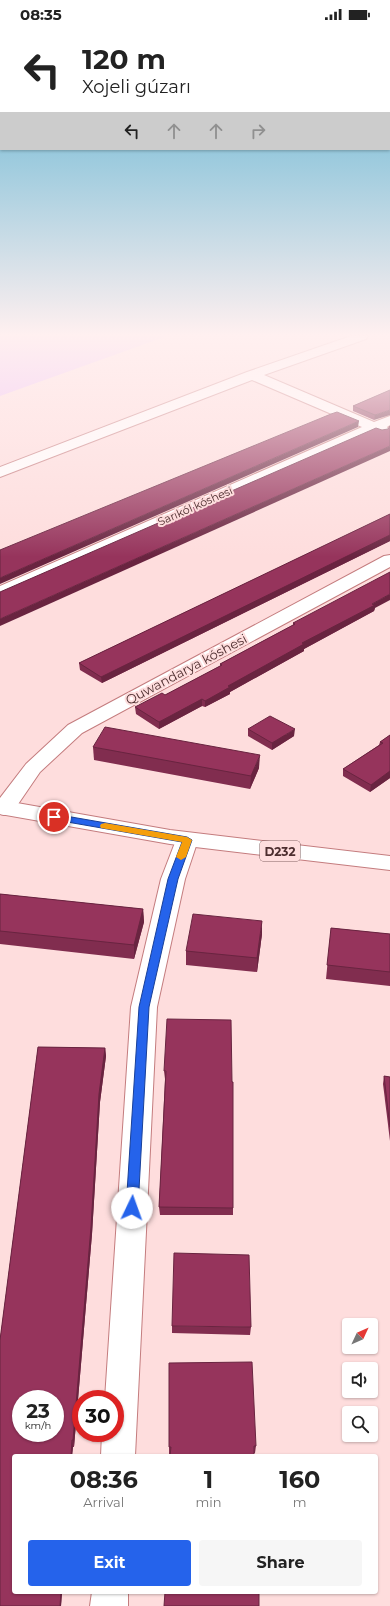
<!DOCTYPE html>
<meta charset="utf-8">
<style>
:root{--surface:#fff;--page:#f6f6f6;--text:#222;--muted:#767676;--accent:#2563eb}
body{margin:0;font-family:Montserrat,sans-serif;background:var(--page);color:var(--text);height:100vh;display:flex;flex-direction:column;font-size:15px;white-space:nowrap}
*{box-sizing:border-box;margin:0}
p{font-size:13px;color:var(--muted)}
.icon{flex:none;width:22px;height:22px;fill:none;stroke:currentColor;stroke-width:2;stroke-linecap:round;stroke-linejoin:round}
.map{position:relative;flex:1;overflow:hidden}
.drawer{position:absolute;left:12px;top:1426px;width:366px;height:140px;display:flex;flex-direction:column;background:var(--surface);border-radius:4px;box-shadow:0 1px 3px #0004}
.drawer>*{flex:none}
.banner{position:absolute;left:0px;top:0px;width:390px;height:122px;box-shadow:0 1px 3px #0004;background:#fff;color:var(--text);overflow:hidden}
.needle{width:26px;rotate:46deg}
.tools{position:absolute;left:342px;top:1290px;display:grid;gap:8px}
.tools a{display:grid;place-items:center;width:36px;height:36px;border-radius:4px;background:var(--surface);box-shadow:0 1px 3px #0004;font-size:20px}
.speed{position:absolute;left:12px;top:1362px;display:flex;gap:8px;font-size:20px;font-weight:700;text-align:center}
.speed>*{display:grid;place-content:center;width:52px;height:52px;border-radius:50%;background:var(--surface);box-shadow:0 1px 3px #0004;line-height:1}
.speed small{font-size:10px;font-weight:400}
.speed .limit{border:6px solid #d22;background:#fff;color:#111}
.pin{position:absolute;display:grid;place-items:center;width:34px;height:34px;color:#fff;margin:-17px;border:2px solid #fff;border-radius:50%;box-shadow:0 1px 4px #0007}
.me{position:absolute;width:44px;margin:-22px;rotate:3deg;stroke-linejoin:round;filter:drop-shadow(0 0 3px #0008)}
.turn{display:flex;align-items:center;gap:14px;height:84px;padding:0 16px;font-size:18px}
.turn .icon{width:52px;height:52px;stroke-width:2.5}
.turn b{display:block;font-size:28px;line-height:34px}
.lanes{display:flex;align-items:center;height:38px;padding:0 16px;background:#0003;justify-content:center;gap:20px;direction:ltr}
.lanes .off{opacity:.35}
.eta{display:flex;justify-content:space-evenly;align-items:center;height:68px;text-align:center}
.eta b{font-size:24px;font-weight:700;line-height:28px}
.cta{display:flex;gap:8px;margin-top:auto;padding:8px 16px}
.cta a{flex:1;height:46px;border-radius:4px;background:var(--accent);color:#fff;font-size:16px;font-weight:700;line-height:46px;text-align:center}
.cta a+a{background:var(--page);color:var(--text)}
.status{display:flex;justify-content:space-between;align-items:center;height:28px;padding:0 20px;background:var(--surface);direction:ltr}
.status svg{height:11px;fill:currentColor}
.map>svg:first-child{display:block}
.green{fill:#eab9f9}
.lines{fill:none;stroke-linecap:round;stroke-linejoin:round}
.minor-casing{stroke:#c47c7e;stroke-width:2}
.major-casing{stroke:#c47c7e;stroke-width:2}
.minor{fill:#fff;fill-rule:evenodd}
.major{fill:#fff;fill-rule:evenodd}
.wall{fill:#812d4f;fill-rule:evenodd}
.shaded-wall{fill:#692440}
.building{fill:#96345c;stroke:#692440;fill-rule:evenodd}
.route{fill:#2563eb;stroke:#184099}
.slow{fill:#f59e0b}
.labels{text-anchor:middle;dominant-baseline:central;stroke-width:4;stroke-linejoin:round;paint-order:stroke}
.far-street-label{font-size:11px;fill:#4d2e2f;stroke:#fedddd}
.shield{fill:#fedddd;stroke:#826263;stroke-width:1}
.shield-label{font-size:12px;font-weight:bold;fill:#4d2e2f}
.street-label{font-size:13px;fill:#4d2e2f;stroke:#fedddd}
</style>
<div class="status"><b>08:35</b><svg viewBox="0 0 49 12"><path d="M0 12V9h3v3zM5 12V6h3v6zM10 12V3h3v9zM15 12V0h3v12zM26 1h20v11H26zM47 4h2v5h-2z"/></svg></div>
<div class="map">
<svg width="390" height="1578" viewBox="0 0 390 1578">
<rect width="100%" height="100%" fill="#fedddd"/>
<!-- green -->
<polygon class="green" points="0,308 167,308 0,368"/>
<g class="lines">
<defs>
<g id="minor">
<polygon points="351,308 368,308 366,311 264,347 374,394 390,388 390,397 387,399 389,402 387,405 382,406 375,404 0,569 0,558 362,399 252,352 0,449 0,439 247,344"/>
<polygon points="390,527 390,539 82,705 40,744 12,785 4,787 0,786 0,770 26,736 68,697 384,528"/>
<polygon points="187,805 195,807 198,812 185,851 157,979 135,1428 101,1428 102,1405 115,1405 115,1371 105,1371 131,979 161,851 176,812 179,807"/>
<polygon points="92,1564 128,1564 128,1578 90,1578"/>
</g>
<polygon id="major" points="0,772 170,802 390,828 390,842 170,816 0,786"/>
</defs>
<!-- minor casing -->
<use href="#minor" class="minor-casing"/>
<!-- major casing -->
<use href="#major" class="major-casing"/>
<!-- minor -->
<use href="#minor" class="minor"/>
<!-- major -->
<use href="#major" class="major"/>
</g>
<!-- wall -->
<g class="wall">
<polygon points="390,362 374,392 353,383 353,378"/>
<polygon points="390,486 390,513 102,655 80,642 79,635"/>
<polygon points="375,580 374,583 304,621 304,623 230,664 230,666 205,679 202,678 159,701 136,686 135,679 165,667 220,638 220,636 293,597 293,595"/>
<polygon points="248,701 294,708 272,722 248,708"/>
<polygon points="390,707 390,750 370,764 343,748 343,741 379,717 380,714"/>
<polygon points="93,719 259,740 250,761 94,732"/>
<polygon points="0,866 143,881 144,894 134,931 0,916"/>
<polygon points="331,900 390,906 390,958 326,951"/>
<polygon points="262,906 257,944 186,937 186,923"/>
<path d="M38 1019 105 1020 106 1028 100 1074 92 1206 74 1419H73L72 1428H14V1564H62L61 1578H0V1312ZM21 1371H55V1405H21Z"/>
<polygon points="164,1043 233,1054 233,1187 160,1187 159,1179 165,1051"/>
<polygon points="384,1048 390,1049 390,1113 383,1056"/>
<polygon points="172,1298 251,1299 250,1307 172,1305"/>
<polygon points="256,1418 255,1425 169,1426 169,1419"/>
</g>
<!-- shaded-wall -->
<g class="shaded-wall">
<polygon points="390,382 390,387 374,392 375,387"/>
<polygon points="359,393 358,399 0,556 0,550"/>
<polygon points="390,418 390,423 0,598 0,591"/>
<polygon points="390,507 390,513 102,655 101,649"/>
<polygon points="390,566 390,572 375,580 374,583 304,621 304,623 230,664 230,666 205,679 205,673 228,658 302,615"/>
<polygon points="202,671 202,678 159,701 159,694"/>
<polygon points="295,701 294,708 272,722 272,715"/>
<polygon points="260,727 259,740 250,761 251,748"/>
<polygon points="390,743 390,750 370,764 371,757"/>
<polygon points="143,881 144,894 134,931 134,917"/>
<polygon points="262,893 262,906 257,944 257,930"/>
<polygon points="105,1020 106,1028 100,1074 92,1206 74,1419 73,1412 99,1066"/>
<polygon points="72,1412 73,1419 72,1428 71,1428"/>
<polygon points="61,1564 62,1564 61,1578 60,1578"/>
</g>
<!-- building -->
<g class="building">
<polygon points="390,362 390,382 375,387 353,378"/>
<polygon points="337,384 359,393 0,550 0,522 331,386"/>
<polygon points="390,398 390,418 0,591 0,564 376,400 382,402 388,401"/>
<polygon points="390,486 390,507 101,649 79,635"/>
<polygon points="390,544 390,566 372,576 375,577 302,615 304,616 228,658 230,659 205,673 202,671 159,694 135,679 162,665 165,667 222,637 220,636 295,596 293,595"/>
<polygon points="270,688 295,701 272,715 248,701"/>
<polygon points="105,699 260,727 251,748 93,719"/>
<polygon points="390,707 390,743 371,757 343,741 383,715 380,714"/>
<polygon points="0,866 143,881 134,917 0,903"/>
<polygon points="193,886 262,893 257,930 186,923"/>
<polygon points="331,900 390,906 390,944 327,937"/>
<polygon points="167,991 231,992 232,1054 233,1054 233,1180 159,1179 166,1043 164,1043"/>
<path d="M38 1019 105 1020 99 1066 91 1199 73 1412H72L71 1428H14V1564H61L60 1578H0V1312ZM21 1371H55V1405H21Z"/>
<polygon points="384,1048 390,1049 390,1099"/>
<polygon points="174,1225 249,1227 251,1299 172,1298"/>
<polygon points="252,1334 256,1418 254,1418 254,1428 170,1428 171,1419 169,1419 169,1335"/>
<polygon points="165,1564 259,1564 259,1578 164,1578"/>
</g>
<!-- sky -->
<linearGradient id="sky" x2="0" y2="1"><stop stop-color="#53afd0"/><stop offset="0.58" stop-color="#fff0f0"/><stop offset="1" stop-color="#fff0f0" stop-opacity="0"/></linearGradient>
<rect width="390" height="529" fill="url(#sky)"/>
<!-- route -->
<polygon class="route" points="54,786 187,809 192,812 178,851 149,979 138,1180 137,1184 132,1185 128,1184 126,1180 139,979 168,851 182,814 50,791 49,789"/>
<!-- slow -->
<polygon class="slow" points="105,795 187,809 192,812 186,829 181,832 176,829 182,814 101,800 100,798 101,796"/>
<g class="labels">
<!-- far-street labels -->
<g class="far-street-label">
<text transform="translate(195 478) rotate(-24)">Sarıkól kóshesi</text>
</g>
<!-- shield labels -->
<rect class="shield" x="260" y="813" width="40" height="20" rx="3"/>
<g class="shield-label">
<text x="280" y="823">D232</text>
</g>
<!-- street labels -->
<g class="street-label">
<text transform="translate(186 641) rotate(-28)">Quwandarya kóshesi</text>
</g>
</g>
</svg>
<div class="tools">
<a><svg class="needle" viewBox="-14 -14 28 28"><path d="M0-13l5 13h-10z" fill="#e53935"/><path d="M0 13l5-13h-10z" fill="#767676"/></svg></a>
<a><svg class="icon" aria-label="sound" viewBox="0 0 24 24"><path d="M4 9h4l5-4v14l-5-4H4zM17 9q2 3 0 6"/></svg></a>
<a><svg class="icon" aria-label="search" viewBox="0 0 24 24"><circle cx="10" cy="10" r="6"/><path d="M15 15l6 6"/></svg></a>
</div>
<div class="speed"><div>23<small>km/h</small></div><div class="limit">30</div></div>
<div class="pin" style="left:54px;top:789px;background:#d93025"><svg class="icon" aria-label="arrive" viewBox="0 0 24 24"><path d="M6 21V4h12l-3 4 3 4H6"/></svg></div>
<svg class="me" style="left:132px;top:1180px" viewBox="-20 -20 40 40"><circle r="19" fill="#fff"/><path d="M0-13L10 11 0 6-10 11z" fill="#2563eb"/></svg>
<div class="banner">
<div class="turn"><svg class="icon" aria-label="left" viewBox="0 0 24 24"><path d="M17 20v-9H6M10 6l-5 5 5 5"/></svg><div><b>120 m</b>Xojeli gúzarı</div></div>
<div class="lanes"><svg class="icon" aria-label="left" viewBox="0 0 24 24"><path d="M17 20v-9H6M10 6l-5 5 5 5"/></svg><svg class="icon off" aria-label="ahead" viewBox="0 0 24 24"><path d="M12 20V5M6 11l6-6 6 6"/></svg><svg class="icon off" aria-label="ahead" viewBox="0 0 24 24"><path d="M12 20V5M6 11l6-6 6 6"/></svg><svg class="icon off" aria-label="right" viewBox="0 0 24 24"><path d="M7 20v-9h11M14 6l5 5-5 5"/></svg></div>
</div>
<section class="drawer">
<div class="eta">
<div><b>08:36</b><p>Arrival</p></div>
<div><b>1</b><p>min</p></div>
<div><b>160</b><p>m</p></div>
</div>
<div class="cta"><a>Exit</a><a>Share</a></div>
</section>
</div>
